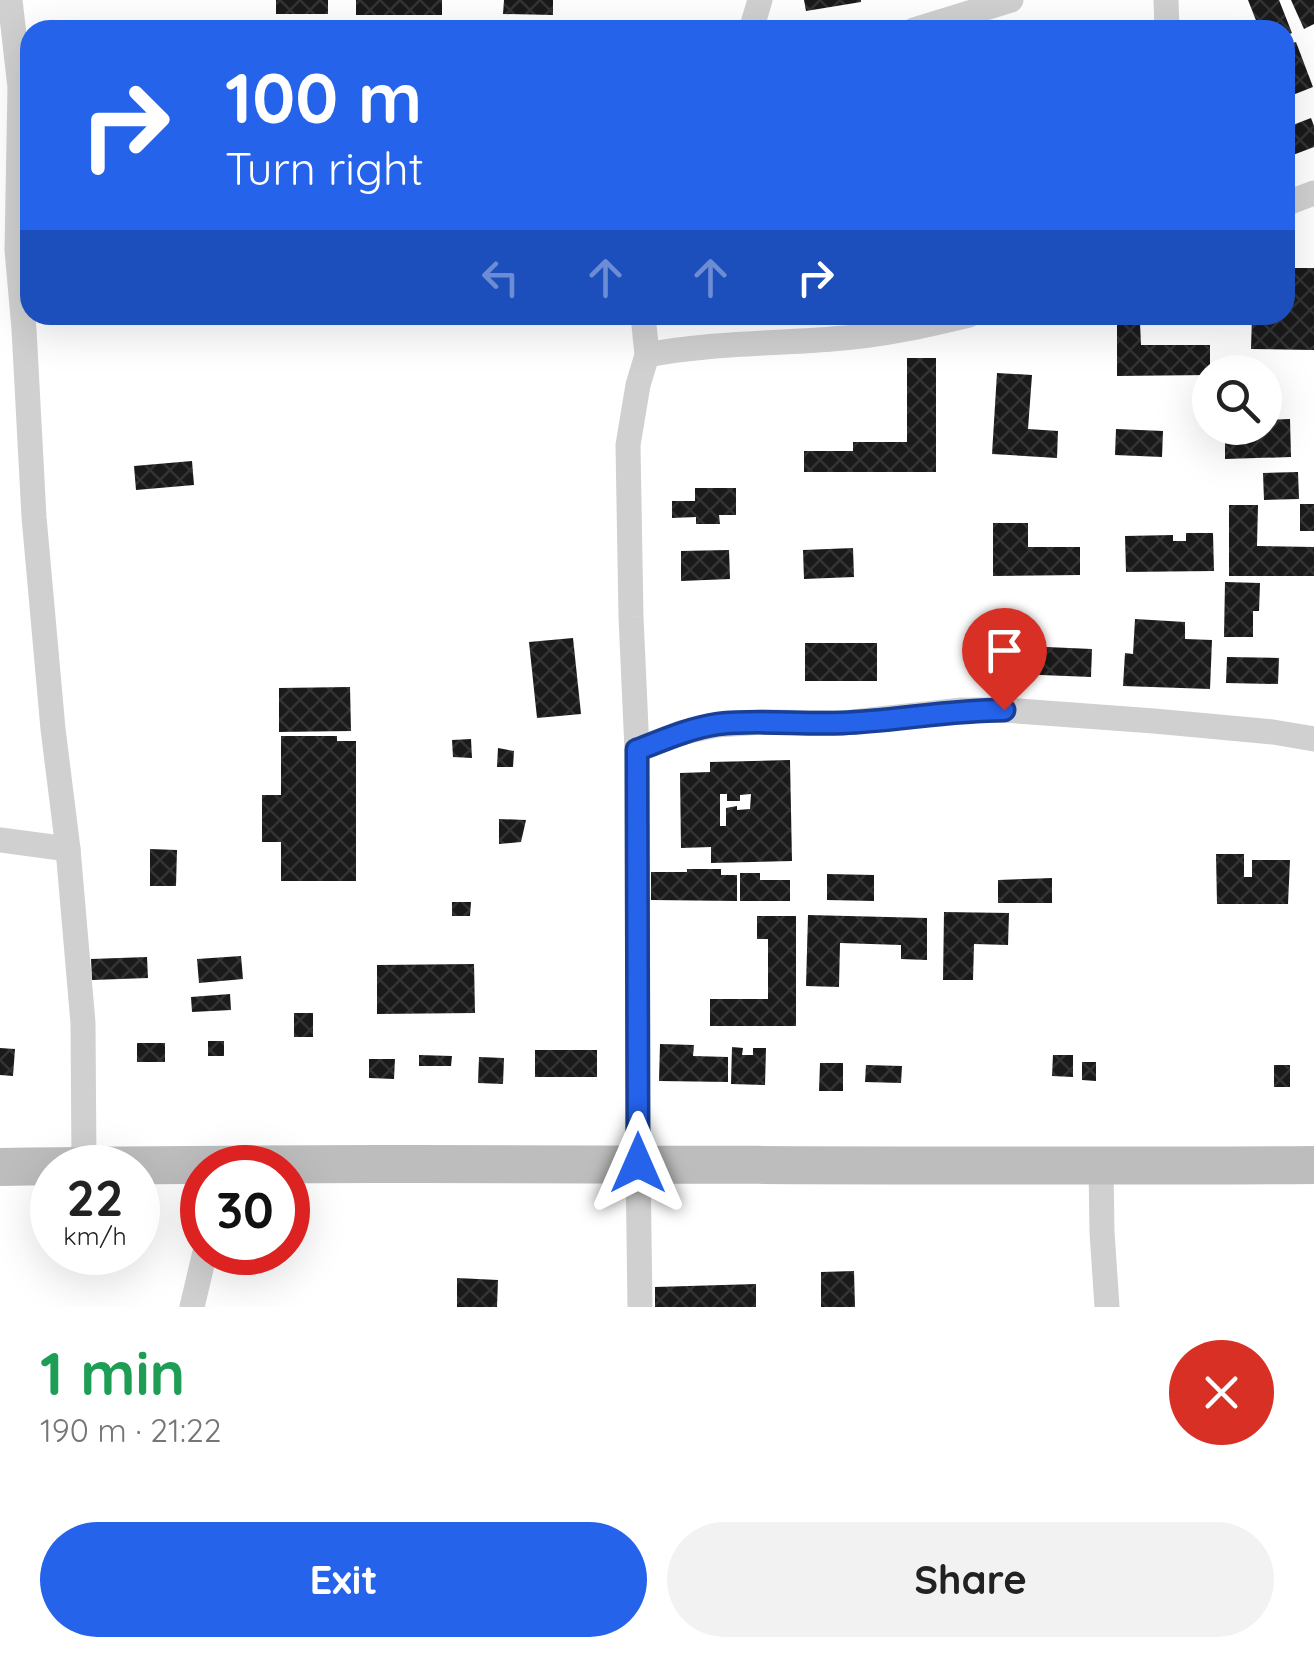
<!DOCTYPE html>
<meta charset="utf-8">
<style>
:root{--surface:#fff;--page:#f2f2f2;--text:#222;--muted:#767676;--accent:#2563eb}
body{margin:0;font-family:Quicksand,sans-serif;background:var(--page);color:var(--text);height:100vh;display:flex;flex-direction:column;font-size:38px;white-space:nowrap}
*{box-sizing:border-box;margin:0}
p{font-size:32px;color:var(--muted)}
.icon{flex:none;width:55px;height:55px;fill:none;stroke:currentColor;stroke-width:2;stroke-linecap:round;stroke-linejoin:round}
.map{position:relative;height:1307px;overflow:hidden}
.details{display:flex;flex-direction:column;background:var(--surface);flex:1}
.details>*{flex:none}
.guide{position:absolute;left:20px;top:20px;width:1275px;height:305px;border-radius:30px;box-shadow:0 10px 40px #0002;background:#2563eb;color:#fff;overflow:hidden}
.tools{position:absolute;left:1192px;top:355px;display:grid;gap:20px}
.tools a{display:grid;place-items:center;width:90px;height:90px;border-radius:50%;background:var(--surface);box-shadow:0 10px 40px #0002;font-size:50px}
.speed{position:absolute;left:30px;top:1145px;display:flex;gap:20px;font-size:50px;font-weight:700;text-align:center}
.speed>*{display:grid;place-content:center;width:130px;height:130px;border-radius:50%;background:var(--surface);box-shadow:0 10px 40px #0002;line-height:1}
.speed small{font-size:25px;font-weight:400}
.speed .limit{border:15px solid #d22;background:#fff;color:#111}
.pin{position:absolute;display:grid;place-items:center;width:85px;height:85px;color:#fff;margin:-102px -42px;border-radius:50% 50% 50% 0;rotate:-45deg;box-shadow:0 0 10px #0007}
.pin .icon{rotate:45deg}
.me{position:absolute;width:110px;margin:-55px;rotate:0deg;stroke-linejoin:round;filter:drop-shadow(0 0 8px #0008)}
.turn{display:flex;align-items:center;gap:35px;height:210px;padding:0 40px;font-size:45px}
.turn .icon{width:130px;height:130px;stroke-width:2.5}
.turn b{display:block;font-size:70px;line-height:85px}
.lanes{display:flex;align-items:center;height:95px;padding:0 40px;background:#0003;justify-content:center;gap:50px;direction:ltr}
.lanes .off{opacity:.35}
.round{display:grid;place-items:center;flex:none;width:105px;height:105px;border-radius:52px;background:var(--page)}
.head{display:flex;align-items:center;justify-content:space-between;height:170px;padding:0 40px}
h1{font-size:60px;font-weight:700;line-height:75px;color:#1e9e55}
.primary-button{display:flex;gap:20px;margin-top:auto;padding:20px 40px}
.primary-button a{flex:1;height:115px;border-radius:60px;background:var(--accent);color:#fff;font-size:40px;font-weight:700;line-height:115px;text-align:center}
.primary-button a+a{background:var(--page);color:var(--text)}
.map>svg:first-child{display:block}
.building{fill:url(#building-cross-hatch);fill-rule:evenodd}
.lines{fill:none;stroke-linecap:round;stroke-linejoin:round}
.minor{stroke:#d0d0d0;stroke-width:25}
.secondary{stroke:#bdbdbd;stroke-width:38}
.route-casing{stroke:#184099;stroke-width:25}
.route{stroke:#2563eb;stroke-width:18}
</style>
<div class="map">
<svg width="1314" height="1307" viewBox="0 0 1314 1307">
<defs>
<pattern id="building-cross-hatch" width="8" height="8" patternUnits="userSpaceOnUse" patternTransform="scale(2.5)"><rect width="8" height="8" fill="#1a1a1a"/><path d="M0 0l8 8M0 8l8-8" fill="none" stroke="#333"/></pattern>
</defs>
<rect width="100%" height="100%" fill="#fff"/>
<!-- building -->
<g class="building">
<rect x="276" y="0" width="52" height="14"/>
<rect x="356" y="0" width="86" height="15"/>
<polygon points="504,0 553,0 553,15 503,14"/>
<polygon points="804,0 861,0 861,2 806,11"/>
<polygon points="1248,0 1279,0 1292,33 1285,36 1285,30 1239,30 1257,23"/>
<polygon points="1291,0 1314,0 1314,24 1304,29"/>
<polygon points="1296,42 1313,87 1285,98 1285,46"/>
<polygon points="1311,118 1314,126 1314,147 1285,158 1285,128"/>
<polygon points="1292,268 1314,268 1314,350 1251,349 1252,315 1285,315 1285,280 1292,281"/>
<polygon points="1140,323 1141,345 1210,345 1210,375 1117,376 1117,324"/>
<polygon points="907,358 936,358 936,472 804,472 804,451 853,451 853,442 907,442"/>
<polygon points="997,373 1032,375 1028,429 1058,431 1057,458 992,454"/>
<polygon points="1290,419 1291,457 1225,459 1225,428 1265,428 1265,420"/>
<polygon points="1116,429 1163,431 1162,457 1115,455"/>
<polygon points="192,461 194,485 136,490 134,466"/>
<polygon points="1298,472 1299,499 1264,500 1263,473"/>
<polygon points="695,488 736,488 736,515 719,515 720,524 696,524 696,517 672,518 672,501 695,501"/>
<rect x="1300" y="504" width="14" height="27"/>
<polygon points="1229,505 1258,505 1257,546 1314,547 1314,576 1229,576"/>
<polygon points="993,523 1028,523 1028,547 1080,547 1080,575 993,576"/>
<polygon points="1186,533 1213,533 1214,571 1126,572 1125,536 1173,535 1173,541 1186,541"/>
<polygon points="853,548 854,577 804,579 803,550"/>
<polygon points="729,550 730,579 681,581 681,551"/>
<polygon points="1225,582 1260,583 1259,611 1253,611 1253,637 1224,637"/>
<polygon points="1135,619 1185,622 1185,639 1212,640 1210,689 1123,686 1125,653 1133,654"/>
<polygon points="996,634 1025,636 1024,646 1092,649 1091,677 994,673"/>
<polygon points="573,638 581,714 537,718 529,642"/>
<rect x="805" y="643" width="72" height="38"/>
<polygon points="1227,657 1279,658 1278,684 1226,683"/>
<polygon points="350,687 351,731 279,732 279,688"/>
<polygon points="281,736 337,736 337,741 356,741 356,881 281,881 281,842 262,842 262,795 281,795"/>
<polygon points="471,739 472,758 453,757 452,740"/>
<polygon points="498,748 514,751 513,767 497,767"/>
<path d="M790 760 792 861 711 863V847L681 848 680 773 710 772V762ZM720 794H727V801H740V795L751 794 750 809 737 810V806L726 808V826H720Z"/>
<polygon points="499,819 526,820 521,842 499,844"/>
<polygon points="150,849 177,850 176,886 150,886"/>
<polygon points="1216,854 1244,854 1244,877 1252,877 1252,860 1290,860 1288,904 1217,904"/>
<polygon points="687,869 721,869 721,875 737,875 737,901 651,900 651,872 687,872"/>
<polygon points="740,873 760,873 760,880 790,880 790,901 740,901"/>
<polygon points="827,874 874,875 874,901 827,900"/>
<polygon points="1052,878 1052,903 998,903 998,880"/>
<polygon points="452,902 471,902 470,916 452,916"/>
<polygon points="944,912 1009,913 1008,945 974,944 973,980 943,980"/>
<polygon points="808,915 927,918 927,960 901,959 901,945 840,943 839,987 806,986"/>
<polygon points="757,916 796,916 796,1026 710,1026 710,999 768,999 768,939 757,939"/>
<polygon points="241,956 243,979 199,983 197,959"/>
<polygon points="147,957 148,978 92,980 91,959"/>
<polygon points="474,964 475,1013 377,1014 377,965"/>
<polygon points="230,994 231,1010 192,1012 191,997"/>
<rect x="294" y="1013" width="19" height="24"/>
<rect x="208" y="1041" width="16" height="15"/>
<rect x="137" y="1043" width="28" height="19"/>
<polygon points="660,1044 694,1045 693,1056 728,1057 728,1082 659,1081"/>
<polygon points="732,1047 743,1048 742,1055 753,1055 753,1048 766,1048 765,1085 731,1084"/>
<polygon points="0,1048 15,1049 13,1076 0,1075"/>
<rect x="535" y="1050" width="62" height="27"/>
<polygon points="419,1055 452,1056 451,1066 419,1066"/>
<polygon points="1053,1055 1073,1055 1073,1077 1052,1076"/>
<polygon points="479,1057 504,1058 503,1084 478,1083"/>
<polygon points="369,1059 395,1059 394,1079 369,1078"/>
<polygon points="1082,1062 1096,1062 1096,1081 1082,1080"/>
<polygon points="820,1063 843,1063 843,1091 819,1091"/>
<polygon points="866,1065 902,1066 901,1083 865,1082"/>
<rect x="1274" y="1065" width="16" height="22"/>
<polygon points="854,1271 855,1307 821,1307 821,1272"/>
<polygon points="457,1278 498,1280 497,1307 457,1307"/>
<polygon points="756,1284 756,1307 655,1307 655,1287"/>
</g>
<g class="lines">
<!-- minor -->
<g class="minor">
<polyline points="10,0 20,87 17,250 24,329 34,517 53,729 68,849 83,1023 84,1166"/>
<polyline points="1166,0 1167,30"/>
<polyline points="751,30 760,0"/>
<polyline points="914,30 1011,0"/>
<polyline points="1285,204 1314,193"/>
<path d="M647 355C709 343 770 344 832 339 879 336 923 326 969 315"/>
<polyline points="637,750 680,733 717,725 764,722 843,723 962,710 1004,710 1154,721 1273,732 1314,739"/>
<polyline points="0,840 68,849"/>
<polyline points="1101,1167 1102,1232 1107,1307"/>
<polyline points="192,1307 205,1252"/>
<polyline points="640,1307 638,1163 637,750 631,617 628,445 638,385 647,355 643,315"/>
</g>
<!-- secondary -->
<path class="secondary" d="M0 1167C438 1160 876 1168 1314 1165"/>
</g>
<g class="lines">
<defs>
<path id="route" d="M638 1163 637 750C663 740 690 728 718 724 759 719 801 725 842 723 896 721 949 710 1004 710"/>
</defs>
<!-- route casing -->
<use href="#route" class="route-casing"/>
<!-- route -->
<use href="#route" class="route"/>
</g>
</svg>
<div class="tools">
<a><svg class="icon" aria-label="search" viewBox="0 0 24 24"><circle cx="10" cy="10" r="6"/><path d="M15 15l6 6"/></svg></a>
</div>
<div class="speed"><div>22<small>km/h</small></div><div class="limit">30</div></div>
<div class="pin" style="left:1004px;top:710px;background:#d93025"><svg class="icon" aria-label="arrive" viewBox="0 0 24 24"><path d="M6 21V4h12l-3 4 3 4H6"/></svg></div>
<svg class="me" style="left:638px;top:1163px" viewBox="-20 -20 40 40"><path d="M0-17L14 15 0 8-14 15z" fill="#2563eb" stroke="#fff" stroke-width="4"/></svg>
<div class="guide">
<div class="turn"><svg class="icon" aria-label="right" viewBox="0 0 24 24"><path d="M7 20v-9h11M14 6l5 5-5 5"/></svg><div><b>100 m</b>Turn right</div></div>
<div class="lanes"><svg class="icon off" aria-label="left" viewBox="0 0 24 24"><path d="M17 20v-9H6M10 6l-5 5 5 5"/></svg><svg class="icon off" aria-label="ahead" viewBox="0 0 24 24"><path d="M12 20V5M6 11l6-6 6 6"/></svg><svg class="icon off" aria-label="ahead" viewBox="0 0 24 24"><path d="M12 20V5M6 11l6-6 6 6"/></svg><svg class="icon" aria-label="right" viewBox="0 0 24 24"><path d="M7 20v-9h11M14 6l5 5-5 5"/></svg></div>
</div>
</div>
<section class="details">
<div class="head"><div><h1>1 min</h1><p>190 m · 21:22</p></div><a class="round" style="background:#d93025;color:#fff"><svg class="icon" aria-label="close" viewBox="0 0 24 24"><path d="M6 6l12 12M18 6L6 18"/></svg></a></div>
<div class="primary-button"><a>Exit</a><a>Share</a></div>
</section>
